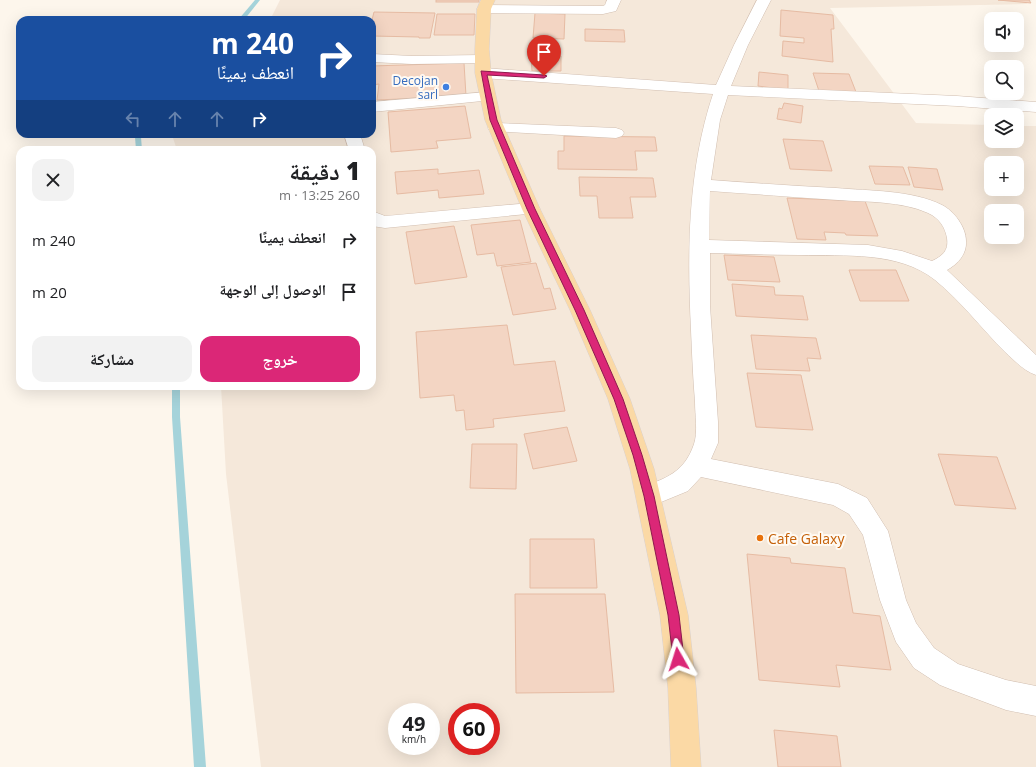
<!DOCTYPE html>
<html lang="ar">
<meta charset="utf-8">
<style>
:root{--surface:#fff;--page:#f2f2f2;--text:#202124;--muted:#757577;--accent:#db2777}
body{margin:0;font-family:"Open Sans","Noto Naskh Arabic",sans-serif;background:var(--page);color:var(--text);direction:rtl;height:100vh;display:flex;flex-direction:column;font-size:15px;white-space:nowrap}
*{box-sizing:border-box;margin:0}
p{font-size:13px;color:var(--muted)}
.icon{flex:none;width:22px;height:22px;fill:none;stroke:currentColor;stroke-width:2;stroke-linecap:round;stroke-linejoin:round}
.map{position:relative;flex:1;overflow:hidden;direction:ltr}
.side{position:absolute;left:16px;top:146px;width:360px;height:244px;display:flex;flex-direction:column;background:var(--surface);border-radius:12px;box-shadow:0 4px 16px #0002;direction:rtl}
.side>*{flex:none}
.banner{position:absolute;left:16px;top:16px;width:360px;height:122px;border-radius:12px;box-shadow:0 4px 16px #0002;direction:rtl;background:#1a4fa0;color:#fff;overflow:hidden}
.fabs{position:absolute;left:984px;top:12px;display:grid;gap:8px}
.fabs a{display:grid;place-items:center;width:40px;height:40px;border-radius:8px;background:var(--surface);box-shadow:0 4px 16px #0002;font-size:20px}
.speed{position:absolute;left:388px;top:703px;display:flex;gap:8px;font-size:20px;font-weight:700;text-align:center}
.speed>*{display:grid;place-content:center;width:52px;height:52px;border-radius:50%;background:var(--surface);box-shadow:0 4px 16px #0002;line-height:1}
.speed small{font-size:10px;font-weight:400}
.speed .limit{border:6px solid #d22;background:#fff;color:#111}
.pin{position:absolute;display:grid;place-items:center;width:34px;height:34px;color:#fff;margin:-41px -17px;border-radius:50% 50% 50% 0;rotate:-45deg;box-shadow:0 0 4px #0007}
.pin .icon{rotate:45deg}
.me{position:absolute;width:44px;margin:-22px;rotate:354deg;stroke-linejoin:round;filter:drop-shadow(0 0 3px #0008)}
.turn{display:flex;align-items:center;gap:14px;height:84px;padding:0 16px;font-size:18px}
.turn .icon{width:52px;height:52px;stroke-width:2.5}
.turn b{display:block;font-size:28px;line-height:34px}
.lanes{display:flex;align-items:center;height:38px;padding:0 16px;background:#0003;justify-content:center;gap:20px;direction:ltr}
.lanes .off{opacity:.35}
.round{display:grid;place-items:center;flex:none;width:42px;height:42px;border-radius:12px;background:var(--page)}
.headline{display:flex;align-items:center;justify-content:space-between;height:68px;padding:0 16px}
h1{font-size:24px;font-weight:800;line-height:30px}
.button{display:flex;gap:8px;margin-top:auto;padding:8px 16px}
.button a{flex:1;height:46px;border-radius:12px;background:var(--accent);color:#fff;font-size:16px;font-weight:800;line-height:46px;text-align:center}
.button a+a{background:var(--page);color:var(--text)}
ul{padding:0;list-style:none}
li{display:flex;align-items:center;gap:12px;height:52px;padding:0 16px}
li div{flex:1}
li b{display:block;font-size:15px}
li em{font-style:normal}
.map>svg:first-child{display:block}
.residential{fill:#f5e8da;fill-rule:evenodd}
.lines{fill:none;stroke-linecap:round;stroke-linejoin:round}
.stream{fill:#a5d3da;fill-rule:evenodd}
.building{fill:#f3d5c3;stroke:#e6bba3}
.minor-casing{stroke:#d1beb0;stroke-width:1}
.major-casing{stroke:#dad1cd;stroke-width:1}
.minor{fill:#fff;fill-rule:evenodd}
.major{fill:#fbd9a5;fill-rule:evenodd}
.route{fill:#db2777;stroke:#8e194d}
.shop-dot{fill:#3f7fe0;stroke:#fffaf3;stroke-width:1.5}
.food-dot{fill:#e8710a;stroke:#fffaf3;stroke-width:1.5}
.labels{text-anchor:middle;dominant-baseline:central;stroke-width:4;stroke-linejoin:round;paint-order:stroke}
.far-shop-label{font-size:12px;fill:#366cbe;stroke:#fffaf3;text-anchor:end}
.food-label{font-size:14px;fill:#c56008;stroke:#fffaf3;text-anchor:start}
</style>
<div class="map">
<svg width="1036" height="767" viewBox="0 0 1036 767">
<rect width="100%" height="100%" fill="#fdf6ec"/>
<!-- residential -->
<path class="residential" d="M280 0H1032L1026 4 830 8 916 123 991 125V141H1017V126H1036V767H261L226 474 221 386H372V150H177L172 135 372 134V20H270ZM991 163H1017V189H991ZM991 211H1017V237H991ZM397 712H431V746H397ZM457 712H491V746H457Z"/>
<g class="lines">
<!-- stream -->
<g class="stream">
<polygon points="255,0 260,0 244,20 238,20"/>
<polygon points="137,134 143,134 141,137 142,150 136,150 135,137"/>
<polygon points="172,386 180,386 180,417 206,767 194,767 172,417"/>
</g>
</g>
<!-- building -->
<g class="building">
<rect x="436" y="0" width="43" height="2"/>
<polygon points="998,0 1029,0 1031,3"/>
<polygon points="781,10 833,15 834,29 831,29 833,62 782,56 783,41 804,43 804,38 780,36"/>
<polygon points="374,12 435,13 430,38 419,38 419,37 372,36 372,20"/>
<polygon points="535,13 565,14 564,39 533,38"/>
<polygon points="437,14 475,14 474,35 434,35"/>
<polygon points="585,29 624,30 625,42 585,41"/>
<polygon points="531,56 561,56 561,71 532,71"/>
<polygon points="464,63 466,96 377,100 379,84 372,85 372,66"/>
<polygon points="759,72 788,75 788,90 758,86"/>
<polygon points="813,73 849,74 856,92 819,91"/>
<polygon points="784,103 803,106 801,123 777,119 779,108 782,109"/>
<polygon points="465,106 471,138 436,141 438,148 391,152 388,112"/>
<polygon points="564,136 655,137 657,151 635,151 637,170 558,169 558,151 564,151"/>
<polygon points="783,139 823,141 832,171 790,169"/>
<polygon points="869,166 903,167 910,185 875,184"/>
<polygon points="908,167 937,169 943,190 914,187"/>
<polygon points="438,169 438,174 479,170 484,194 439,198 438,190 397,194 395,172"/>
<polygon points="579,177 653,178 656,197 630,197 633,218 599,218 597,196 580,196"/>
<polygon points="787,198 865,201 878,236 846,235 845,233 824,232 826,240 797,239"/>
<polygon points="520,220 531,262 497,266 494,253 477,255 471,225"/>
<polygon points="454,226 467,277 415,284 406,232"/>
<polygon points="724,255 774,257 780,282 728,280"/>
<polygon points="536,263 544,289 550,288 556,309 513,315 501,267"/>
<polygon points="849,270 896,270 909,301 860,301"/>
<polygon points="732,284 774,287 775,295 803,296 808,320 736,316"/>
<polygon points="507,325 514,365 555,361 565,411 493,419 494,427 466,430 464,410 456,411 454,395 420,398 416,332"/>
<polygon points="751,335 816,338 821,359 807,358 810,371 756,369"/>
<polygon points="747,373 801,375 813,430 756,427"/>
<polygon points="567,427 577,461 533,469 524,434"/>
<polygon points="472,444 517,444 516,489 470,488"/>
<polygon points="938,454 997,457 1016,509 955,505"/>
<polygon points="530,539 594,539 597,588 530,588"/>
<polygon points="747,554 790,558 791,563 845,568 853,613 880,616 891,670 836,665 840,687 759,680"/>
<polygon points="515,594 605,594 614,692 516,693"/>
<polygon points="774,730 837,736 841,767 778,767"/>
</g>
<g class="lines">
<defs>
<g id="minor">
<polygon points="607,0 621,0 616,11 603,14 484,13 479,12 477,9 479,6 484,5 603,6 605,5"/>
<path d="M757 0H771L748 45 731 86 957 96 1036 102V112L957 106 728 95 720 120 711 180C753 183 795 186 836 188 869 191 912 190 942 205 954 211 966 227 966 241 967 254 958 264 947 270L1036 355V375C1024 371 1015 361 1005 352 982 329 961 301 935 280 899 251 844 256 800 255 770 255 740 254 710 253V306L718 422V443L711 459 838 484 867 498 888 531 906 600 916 623 934 648 958 664 1006 680 1036 686V716L1006 710 950 689 940 685 914 668 896 642 880 600 863 535 849 514 833 505 701 477 688 491 649 507 640 504 637 496 640 488C666 478 684 473 694 444 698 432 695 415 695 402 693 378 692 354 691 330 687 250 688 169 713 94L483 78 478 76 475 73 478 70 483 68 716 85 734 45ZM710 191C752 194 795 197 838 200 866 202 902 201 928 213 939 218 945 227 947 238 949 251 942 256 932 261L902 251 868 245 709 240Z"/>
<polygon points="372,54 412,56 482,55 487,56 489,59 487,62 482,63 412,64 372,62"/>
<polygon points="487,92 492,94 495,97 492,100 372,112 372,102"/>
<polygon points="496,123 616,128 622,130 624,133 622,136 616,138 490,131 488,128 490,125"/>
<polygon points="344,134 360,134 365,150 349,150"/>
<polygon points="531,203 537,205 540,209 537,213 385,228 372,226 372,211 385,216"/>
</g>
<polygon id="major" points="481,0 495,0 491,9 489,49 491,73 501,120 540,209 590,310 630,399 654,469 688,615 696,688 701,767 671,767 668,688 660,615 630,469 608,399 570,310 522,209 485,120 475,73 475,49 477,9"/>
</defs>
<!-- minor casing -->
<use href="#minor" class="minor-casing"/>
<!-- major casing -->
<use href="#major" class="major-casing"/>
<!-- minor -->
<use href="#minor" class="minor"/>
<!-- major -->
<use href="#major" class="major"/>
</g>
<!-- route -->
<polygon class="route" points="481,71 544,75 547,76 544,78 487,75 497,120 535,209 584,310 623,399 642,455 654,496 679,615 684,659 683,663 678,664 674,663 673,659 668,615 644,496 633,455 614,399 575,310 527,209 490,120"/>
<!-- markers -->
<circle class="shop-dot" cx="446" cy="87" r="4"/>
<circle class="food-dot" cx="760" cy="538" r="4"/>
<g class="labels">
<!-- far-shop labels -->
<g class="far-shop-label">
<text x="438" y="80">Decojan<tspan x="438" dy="14">sarl</tspan></text>
</g>
<!-- food labels -->
<g class="food-label">
<text x="768" y="538">Cafe Galaxy</text>
</g>
</g>
</svg>
<div class="fabs">
<a><svg class="icon" aria-label="sound" viewBox="0 0 24 24"><path d="M4 9h4l5-4v14l-5-4H4zM17 9q2 3 0 6"/></svg></a>
<a><svg class="icon" aria-label="search" viewBox="0 0 24 24"><circle cx="10" cy="10" r="6"/><path d="M15 15l6 6"/></svg></a>
<a><svg class="icon" aria-label="layers" viewBox="0 0 24 24"><path d="M12 4l9 5-9 5-9-5zM3 14l9 5 9-5"/></svg></a>
<a>+</a>
<a>−</a>
</div>
<div class="speed"><div>49<small>km/h</small></div><div class="limit">60</div></div>
<div class="pin" style="left:544px;top:76px;background:#d93025"><svg class="icon" aria-label="arrive" viewBox="0 0 24 24"><path d="M6 21V4h12l-3 4 3 4H6"/></svg></div>
<svg class="me" style="left:678px;top:659px" viewBox="-20 -20 40 40"><path d="M0-17L14 15 0 8-14 15z" fill="#db2777" stroke="#fff" stroke-width="4"/></svg>
<div class="banner">
<div class="turn"><svg class="icon" aria-label="right" viewBox="0 0 24 24"><path d="M7 20v-9h11M14 6l5 5-5 5"/></svg><div><b>240 m</b>انعطف يمينًا</div></div>
<div class="lanes"><svg class="icon off" aria-label="left" viewBox="0 0 24 24"><path d="M17 20v-9H6M10 6l-5 5 5 5"/></svg><svg class="icon off" aria-label="ahead" viewBox="0 0 24 24"><path d="M12 20V5M6 11l6-6 6 6"/></svg><svg class="icon off" aria-label="ahead" viewBox="0 0 24 24"><path d="M12 20V5M6 11l6-6 6 6"/></svg><svg class="icon" aria-label="right" viewBox="0 0 24 24"><path d="M7 20v-9h11M14 6l5 5-5 5"/></svg></div>
</div>
<section class="side">
<div class="headline"><div><h1>1 دقيقة</h1><p>260 m · 13:25</p></div><a class="round"><svg class="icon" aria-label="close" viewBox="0 0 24 24"><path d="M6 6l12 12M18 6L6 18"/></svg></a></div>
<ul>
<li><svg class="icon" aria-label="right" viewBox="0 0 24 24"><path d="M7 20v-9h11M14 6l5 5-5 5"/></svg><div><b>انعطف يمينًا</b></div><em>240 m</em></li>
<li><svg class="icon" aria-label="arrive" viewBox="0 0 24 24"><path d="M6 21V4h12l-3 4 3 4H6"/></svg><div><b>الوصول إلى الوجهة</b></div><em>20 m</em></li>
</ul>
<div class="button"><a>خروج</a><a>مشاركة</a></div>
</section>
</div>
